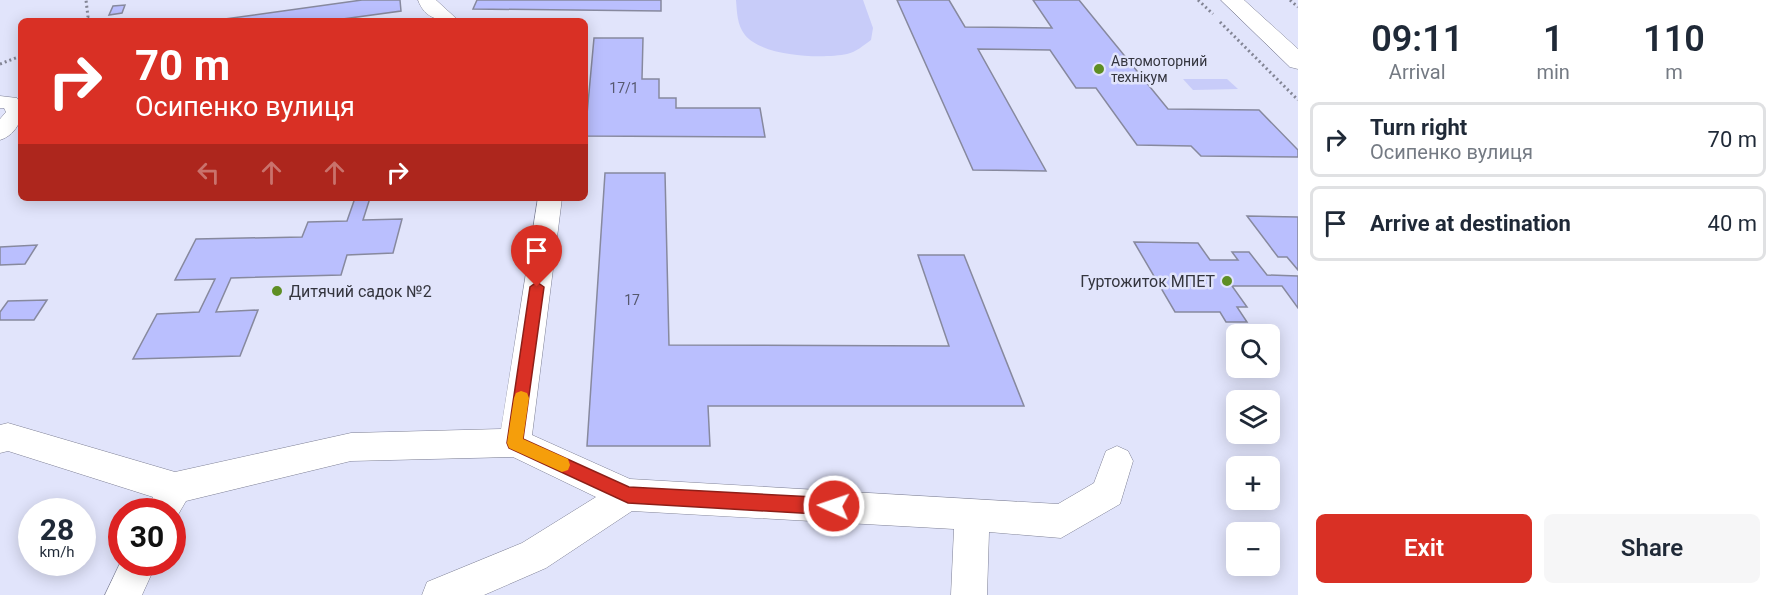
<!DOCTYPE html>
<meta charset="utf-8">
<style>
:root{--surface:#fff;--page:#f6f6f7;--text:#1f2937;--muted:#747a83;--line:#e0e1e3;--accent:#d93025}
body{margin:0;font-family:Roboto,sans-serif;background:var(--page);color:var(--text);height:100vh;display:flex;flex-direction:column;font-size:22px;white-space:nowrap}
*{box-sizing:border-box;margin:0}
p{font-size:20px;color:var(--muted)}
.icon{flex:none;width:33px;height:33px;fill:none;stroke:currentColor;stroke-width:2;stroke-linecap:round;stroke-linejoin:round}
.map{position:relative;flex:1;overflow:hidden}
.drawer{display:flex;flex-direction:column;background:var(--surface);width:480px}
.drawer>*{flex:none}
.guide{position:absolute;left:18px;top:18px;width:570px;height:183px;border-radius:9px;box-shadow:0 3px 15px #0003;background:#d93025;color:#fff;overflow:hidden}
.buttons{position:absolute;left:1226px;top:324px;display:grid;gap:12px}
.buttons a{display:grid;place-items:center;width:54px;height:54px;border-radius:9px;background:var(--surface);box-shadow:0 3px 15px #0003;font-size:30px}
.speed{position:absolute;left:18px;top:498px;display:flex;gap:12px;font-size:30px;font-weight:700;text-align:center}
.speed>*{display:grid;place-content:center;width:78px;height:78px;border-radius:50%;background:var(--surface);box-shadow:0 3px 15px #0003;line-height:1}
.speed small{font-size:15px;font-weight:400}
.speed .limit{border:9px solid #d22;background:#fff;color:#111}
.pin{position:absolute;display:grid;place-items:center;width:51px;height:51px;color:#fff;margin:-62px -26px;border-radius:50% 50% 50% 0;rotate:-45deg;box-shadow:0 0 6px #0007}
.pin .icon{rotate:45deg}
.me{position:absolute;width:66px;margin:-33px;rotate:273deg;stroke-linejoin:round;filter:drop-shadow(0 0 4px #0008)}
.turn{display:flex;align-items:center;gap:21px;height:126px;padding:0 18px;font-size:27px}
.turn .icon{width:78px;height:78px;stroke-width:2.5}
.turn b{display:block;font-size:42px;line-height:51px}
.lanes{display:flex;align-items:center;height:57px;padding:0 18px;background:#0003;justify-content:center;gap:30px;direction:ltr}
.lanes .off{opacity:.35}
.eta{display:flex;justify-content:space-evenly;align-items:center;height:102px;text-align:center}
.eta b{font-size:36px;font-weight:600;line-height:42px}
.primary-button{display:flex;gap:12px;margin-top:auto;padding:12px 18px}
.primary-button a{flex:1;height:69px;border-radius:9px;background:var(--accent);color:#fff;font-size:24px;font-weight:600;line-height:69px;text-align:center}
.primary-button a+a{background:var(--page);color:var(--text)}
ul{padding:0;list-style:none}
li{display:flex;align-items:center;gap:18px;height:75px;margin:0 12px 9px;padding:0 6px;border:3px solid var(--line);border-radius:9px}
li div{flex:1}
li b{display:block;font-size:22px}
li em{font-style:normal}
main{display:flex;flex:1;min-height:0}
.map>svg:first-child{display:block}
.green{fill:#c8ccf9}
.building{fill:#babffe;stroke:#87899e;stroke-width:1.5}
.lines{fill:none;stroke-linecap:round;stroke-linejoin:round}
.street-casing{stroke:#7e8095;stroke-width:1}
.secondary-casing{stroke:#7e8095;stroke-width:1}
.path{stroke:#828494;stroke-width:3;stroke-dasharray:2 3;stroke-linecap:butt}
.street{fill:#fff;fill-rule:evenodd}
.secondary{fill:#fff;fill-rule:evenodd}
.route{fill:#d93025;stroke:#8d1f18;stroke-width:1.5}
.slow{fill:#f59e0b}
.poi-dot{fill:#5e8e24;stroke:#e1e4fb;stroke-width:2}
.labels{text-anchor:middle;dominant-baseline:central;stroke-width:5;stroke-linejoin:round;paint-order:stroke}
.far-poi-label{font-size:14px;fill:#34353e;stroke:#e1e4fb;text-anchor:start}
.number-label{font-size:14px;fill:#56586e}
.poi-label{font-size:16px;fill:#34353e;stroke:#e1e4fb;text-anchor:end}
</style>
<main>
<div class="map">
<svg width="1298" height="595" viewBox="0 0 1298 595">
<rect width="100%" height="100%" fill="#e1e4fb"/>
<!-- green -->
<g class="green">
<path d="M736 0H863L873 28 871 40C864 45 856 52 847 54 822 59 763 57 745 35 737 25 737 12 736 0Z"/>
<polygon points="1183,79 1227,79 1238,89 1193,90"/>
</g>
<!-- building -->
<g class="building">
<polygon points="362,0 400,0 401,11 328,21 210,21"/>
<polygon points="477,0 661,0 661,11 473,9"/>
<polygon points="897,0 949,0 965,27 1052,28 1033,0 1079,0 1168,109 1259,110 1298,150 1298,157 1201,156 1191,146 1137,145 1096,88 1076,88 1050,50 978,49 1046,171 973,170"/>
<polygon points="125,5 122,13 109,15 113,6"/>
<polygon points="594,38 643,38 642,79 659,79 659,98 676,98 676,108 760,108 765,137 585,136"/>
<polygon points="605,173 665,173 669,345 949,346 918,255 964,255 1024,406 708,406 710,446 587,446"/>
<polygon points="355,198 370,198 363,220 402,219 393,253 347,255 341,275 231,278 216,312 258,310 240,356 133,359 157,314 199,312 215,279 175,280 196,239 302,237 308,222 347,221"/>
<polygon points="1247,216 1298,217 1298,270 1287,257 1278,257"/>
<polygon points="1134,242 1198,243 1210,260 1238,260 1232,252 1249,252 1267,275 1298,276 1298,308 1282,286 1232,286 1247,307 1237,307 1247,322 1226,322 1220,312 1175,312"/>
<polygon points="37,245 25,264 0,265 0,247"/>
<polygon points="47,300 34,320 0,320 0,312 8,301"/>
</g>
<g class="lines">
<defs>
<g id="street">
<path d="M418 0H436L459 21C441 21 425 20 418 0Z"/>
<path d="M0 96 17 98C28 113 17 135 0 140V119L6 112 4 108H0Z"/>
<polygon points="538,198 562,198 532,435 630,479 1058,504 1094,483 1106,451 1117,446 1128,451 1133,461 1120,504 1061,538 989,532 987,595 951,595 954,529 632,511 546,568 484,595 422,595 427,582 522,543 596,497 513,457 351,461 186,501 172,525 172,512 146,512 153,497 8,451 0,453 0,425 8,423 175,472 351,433 501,429"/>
<polygon points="122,559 122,562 157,562 142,595 105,595"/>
</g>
<polygon id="secondary" points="1221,0 1244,0 1298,49 1298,69 1290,67"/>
</defs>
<!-- street casing -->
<use href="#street" class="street-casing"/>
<!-- secondary casing -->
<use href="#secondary" class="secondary-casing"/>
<!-- path -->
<g class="path">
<polyline points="1198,0 1213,14"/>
<polyline points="1290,0 1298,7"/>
<polyline points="84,21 88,17 86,0"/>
<polyline points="1220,22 1298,100"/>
<polyline points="0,64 21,56"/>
</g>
<!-- street -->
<use href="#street" class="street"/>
<!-- secondary -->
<use href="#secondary" class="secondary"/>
</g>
<!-- route -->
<polygon class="route" points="537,282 544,287 523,439 629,487 834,498 840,501 843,506 840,512 834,515 628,503 509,448 507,443 530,287"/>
<!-- slow -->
<polygon class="slow" points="521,391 527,393 529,398 523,439 568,459 570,465 568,470 562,472 509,448 507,443 514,398 516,393"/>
<!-- markers -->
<g class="poi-dot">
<circle cx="1099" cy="69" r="6"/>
<circle cx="1227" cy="281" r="6"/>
<circle cx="277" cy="291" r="6"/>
</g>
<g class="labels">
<!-- far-poi labels -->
<g class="far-poi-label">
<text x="1111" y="61">Автомоторний<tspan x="1111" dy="16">технікум</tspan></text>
</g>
<!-- number labels -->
<g class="number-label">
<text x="624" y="88">17/1</text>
<text x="632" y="300">17</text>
</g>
<!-- poi labels -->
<g class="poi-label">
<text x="1215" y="281">Гуртожиток МПЕТ</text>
<text x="289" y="291" text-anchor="start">Дитячий садок №2</text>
</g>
</g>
</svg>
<div class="buttons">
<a><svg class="icon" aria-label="search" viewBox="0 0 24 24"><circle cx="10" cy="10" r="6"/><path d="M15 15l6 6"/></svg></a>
<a><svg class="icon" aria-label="layers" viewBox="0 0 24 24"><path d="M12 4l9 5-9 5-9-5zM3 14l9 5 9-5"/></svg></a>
<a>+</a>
<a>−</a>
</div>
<div class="speed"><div>28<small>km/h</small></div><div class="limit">30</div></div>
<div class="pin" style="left:537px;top:287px;background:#d93025"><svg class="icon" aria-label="arrive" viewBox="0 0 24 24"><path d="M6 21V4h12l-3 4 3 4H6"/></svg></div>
<svg class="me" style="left:834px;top:506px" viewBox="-20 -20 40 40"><circle r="17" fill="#d93025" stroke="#fff" stroke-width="3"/><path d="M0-11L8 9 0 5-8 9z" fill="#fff"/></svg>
<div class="guide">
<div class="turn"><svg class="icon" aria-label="right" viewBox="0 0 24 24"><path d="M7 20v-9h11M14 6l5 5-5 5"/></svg><div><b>70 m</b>Осипенко вулиця</div></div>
<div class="lanes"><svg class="icon off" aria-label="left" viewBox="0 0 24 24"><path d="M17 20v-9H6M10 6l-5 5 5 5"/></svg><svg class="icon off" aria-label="ahead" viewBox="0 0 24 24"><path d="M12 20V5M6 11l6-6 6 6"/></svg><svg class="icon off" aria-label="ahead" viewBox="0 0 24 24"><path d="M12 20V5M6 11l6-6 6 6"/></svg><svg class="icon" aria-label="right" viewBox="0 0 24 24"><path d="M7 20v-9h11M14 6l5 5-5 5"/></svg></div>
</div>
</div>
<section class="drawer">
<div class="eta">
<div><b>09:11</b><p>Arrival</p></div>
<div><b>1</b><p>min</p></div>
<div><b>110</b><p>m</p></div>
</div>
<ul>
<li><svg class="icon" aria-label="right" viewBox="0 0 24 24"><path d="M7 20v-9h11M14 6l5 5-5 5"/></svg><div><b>Turn right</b><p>Осипенко вулиця</p></div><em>70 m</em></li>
<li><svg class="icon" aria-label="arrive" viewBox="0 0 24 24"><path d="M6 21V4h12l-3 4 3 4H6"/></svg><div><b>Arrive at destination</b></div><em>40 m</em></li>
</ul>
<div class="primary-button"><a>Exit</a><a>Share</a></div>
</section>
</main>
